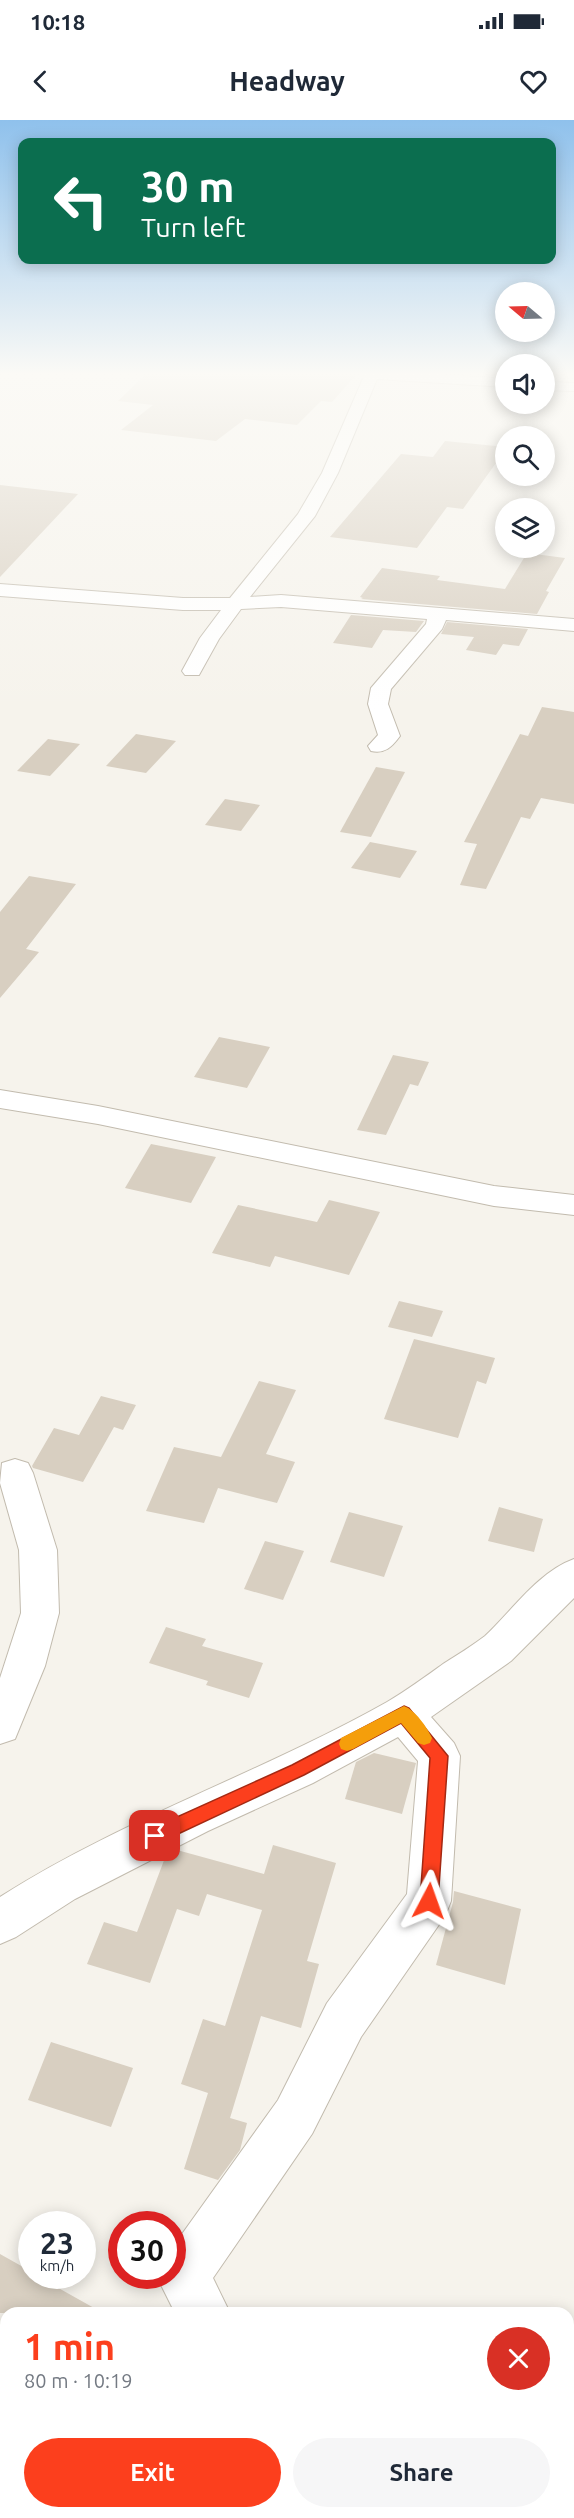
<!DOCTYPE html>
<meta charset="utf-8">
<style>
:root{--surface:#fff;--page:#f6f6f7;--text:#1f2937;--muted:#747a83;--accent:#fc3f1d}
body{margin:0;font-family:Ubuntu,sans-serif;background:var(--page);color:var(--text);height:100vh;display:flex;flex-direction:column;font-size:22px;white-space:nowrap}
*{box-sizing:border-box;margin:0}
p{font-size:20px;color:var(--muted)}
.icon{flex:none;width:33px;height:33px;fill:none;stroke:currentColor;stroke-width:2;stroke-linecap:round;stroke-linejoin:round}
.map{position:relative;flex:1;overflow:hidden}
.drawer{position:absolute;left:0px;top:2187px;width:574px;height:212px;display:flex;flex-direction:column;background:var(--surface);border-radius:18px 18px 0 0;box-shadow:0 3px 15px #0003}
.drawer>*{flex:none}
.guide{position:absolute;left:18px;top:18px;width:538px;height:126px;border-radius:12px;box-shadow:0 3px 15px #0003;background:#0b6e4f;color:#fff;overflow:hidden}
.needle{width:39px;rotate:289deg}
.buttons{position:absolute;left:495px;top:162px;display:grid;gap:12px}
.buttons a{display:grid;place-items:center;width:60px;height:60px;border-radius:50%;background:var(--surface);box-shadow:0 3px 15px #0003;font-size:30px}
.speed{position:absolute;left:18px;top:2091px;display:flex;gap:12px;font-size:30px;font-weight:700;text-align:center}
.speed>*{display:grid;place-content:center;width:78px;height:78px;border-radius:50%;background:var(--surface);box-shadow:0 3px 15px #0003;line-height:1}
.speed small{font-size:15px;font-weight:400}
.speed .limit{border:9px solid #d22;background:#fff;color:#111}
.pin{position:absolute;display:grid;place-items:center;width:51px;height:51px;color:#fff;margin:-26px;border-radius:12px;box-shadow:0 3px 9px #0006}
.me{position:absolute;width:66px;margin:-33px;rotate:4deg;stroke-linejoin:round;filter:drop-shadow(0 0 4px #0008)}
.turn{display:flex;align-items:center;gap:21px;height:126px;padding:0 24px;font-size:27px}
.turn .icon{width:78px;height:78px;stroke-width:2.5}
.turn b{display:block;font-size:42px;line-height:51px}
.round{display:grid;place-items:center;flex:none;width:63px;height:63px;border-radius:32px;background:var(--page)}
.headline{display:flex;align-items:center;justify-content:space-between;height:102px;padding:0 24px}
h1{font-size:36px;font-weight:600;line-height:45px;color:var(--accent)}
.action{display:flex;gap:12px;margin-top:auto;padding:12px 24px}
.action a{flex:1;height:69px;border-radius:36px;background:var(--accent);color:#fff;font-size:24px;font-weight:600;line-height:69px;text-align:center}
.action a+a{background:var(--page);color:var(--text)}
.status{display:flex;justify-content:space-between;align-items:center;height:42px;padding:0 30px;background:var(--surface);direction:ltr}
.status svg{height:16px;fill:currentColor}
header{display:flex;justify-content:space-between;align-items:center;height:78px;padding:0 24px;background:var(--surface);font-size:27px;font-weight:600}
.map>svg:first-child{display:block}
.building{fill:#d8cfc1}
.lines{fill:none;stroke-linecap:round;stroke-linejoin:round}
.minor-casing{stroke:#c2bbae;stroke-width:2}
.minor{fill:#fff;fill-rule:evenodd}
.route{fill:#fc3f1d;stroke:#a42913;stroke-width:1.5}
.slow{fill:#f59e0b}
</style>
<div class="status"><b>10:18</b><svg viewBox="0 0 49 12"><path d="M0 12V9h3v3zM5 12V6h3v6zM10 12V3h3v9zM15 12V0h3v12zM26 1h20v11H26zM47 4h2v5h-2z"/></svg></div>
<header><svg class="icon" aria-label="back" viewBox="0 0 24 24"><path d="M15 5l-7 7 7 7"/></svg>Headway<svg class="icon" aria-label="heart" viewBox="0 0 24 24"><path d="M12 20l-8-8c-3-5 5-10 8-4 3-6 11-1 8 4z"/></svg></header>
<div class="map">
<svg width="574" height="2398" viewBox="0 0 574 2398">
<rect width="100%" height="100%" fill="#f6f3ec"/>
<!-- building -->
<g class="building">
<polygon points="146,254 357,254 332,282 321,281 297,305 245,299 216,321 121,310 153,285 118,281"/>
<polygon points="445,321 506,327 506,329 463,389 447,387 417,428 330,417 401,334 433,337"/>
<polygon points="0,365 78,374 0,457"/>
<polygon points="527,433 565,438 546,471 549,472 537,494 361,479 363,478 360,477 382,448 440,456 437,460 505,469"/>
<polygon points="351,495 424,501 416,512 383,510 372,528 333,523"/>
<polygon points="447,502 528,509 519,526 503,524 496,535 466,530 474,517 441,514"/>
<polygon points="542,587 574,592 574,684 541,678 530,699 521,697 486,769 460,765 477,724 464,722 520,614 528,616"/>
<polygon points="136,614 176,621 146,653 106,646"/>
<polygon points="48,619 80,624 50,656 17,651"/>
<polygon points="376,647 405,652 371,717 340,712"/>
<polygon points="225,679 260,685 241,711 205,705"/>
<polygon points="370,722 417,731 400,758 351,748"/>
<polygon points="29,756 76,764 26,829 39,832 0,878 0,792"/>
<polygon points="219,917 270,927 247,968 194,957"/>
<polygon points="393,935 429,942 418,966 410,964 386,1015 357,1010"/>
<polygon points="151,1024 216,1037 191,1083 125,1068"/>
<polygon points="329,1080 380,1092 349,1155 275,1136 270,1147 212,1133 238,1085 317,1102"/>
<polygon points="399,1181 443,1191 432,1217 388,1207"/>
<polygon points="414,1219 495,1238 486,1264 477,1261 458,1318 384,1299"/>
<polygon points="259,1261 296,1270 266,1334 295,1342 277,1383 218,1368 204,1403 146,1391 174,1327 221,1337"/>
<polygon points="101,1276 136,1285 123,1310 114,1307 83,1362 33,1348 32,1346 54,1308 79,1315"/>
<polygon points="499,1387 543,1399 534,1432 488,1421"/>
<polygon points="349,1392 403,1406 384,1457 330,1442"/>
<polygon points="265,1421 304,1431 283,1480 244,1469"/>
<polygon points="166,1507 206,1519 202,1526 263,1543 249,1578 206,1565 208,1561 149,1543"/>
<polygon points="374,1633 416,1643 402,1694 345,1679 356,1642"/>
<polygon points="273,1725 336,1743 307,1841 319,1844 301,1908 261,1896 230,1998 247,2003 240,2030 218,2060 184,2049 208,1973 181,1964 203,1899 225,1906 262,1790 207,1774 199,1796 177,1789 150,1863 87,1844 104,1802 137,1812 166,1735 177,1730 264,1754"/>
<polygon points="454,1771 521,1789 505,1865 436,1845 453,1782"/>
<polygon points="51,1922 133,1948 111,2007 28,1980"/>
<polygon points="0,2134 32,2152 32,2156 37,2156 103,2193 0,2193"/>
</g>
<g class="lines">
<defs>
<g id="minor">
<path d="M365 254H439L506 259V267L377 259 338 353 315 396 250 477 281 475 574 499V511L446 500 442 509 391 569 388 584 400 616C392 627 385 634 371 631L368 626 378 615 368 584 371 568 426 504 427 499 281 487 241 489 219 519 199 555H185L182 551 200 518 221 490H183L0 476V464L183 478H230L298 394 322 353Z"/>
<polygon points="544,262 574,263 574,271 544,270"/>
<polygon points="0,970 98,986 494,1066 574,1075 574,1095 494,1086 98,1004 0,988"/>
<polygon points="15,1339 28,1343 33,1353 57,1430 59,1493 45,1546 15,1619 0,1624 0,1558 21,1493 19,1430 0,1363 2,1343"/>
<path d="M574 1439V1478L511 1541 431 1597 454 1623 460 1636 451 1781 445 1796 361 1917 312 2014 213 2158 230 2193H175L157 2157 172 2156V2128L278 1980 327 1883 407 1774 418 1641 398 1617 313 1663 208 1711 75 1779 16 1817 0 1824V1777C122 1699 261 1653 387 1582 406 1571 425 1557 443 1544 457 1535 472 1526 485 1516 512 1491 538 1452 574 1439Z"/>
<polygon points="266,2392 322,2392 323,2398 267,2398"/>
</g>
</defs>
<!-- minor casing -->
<use href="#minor" class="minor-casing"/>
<!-- minor -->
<use href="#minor" class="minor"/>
</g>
<!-- sky -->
<linearGradient id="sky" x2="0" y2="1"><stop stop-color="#8fc1ec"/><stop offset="0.43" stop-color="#fbfaf6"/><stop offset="1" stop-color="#fbfaf6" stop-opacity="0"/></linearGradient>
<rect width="574" height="590" fill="url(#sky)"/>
<!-- route -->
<polygon class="route" points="404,1586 409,1588 448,1636 438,1781 436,1787 429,1790 423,1787 420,1781 430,1638 401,1603 304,1655 161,1722 155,1724 148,1722 146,1716 148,1710 292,1645"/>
<!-- slow -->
<path class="slow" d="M404 1586C415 1590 427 1607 432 1618L430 1623 424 1625 418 1623 401 1603 353 1629 347 1631 341 1629 339 1624 341 1618Z"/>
</svg>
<div class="buttons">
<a><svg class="needle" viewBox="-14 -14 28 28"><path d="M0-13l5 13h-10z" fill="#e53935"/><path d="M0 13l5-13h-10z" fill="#747a83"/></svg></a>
<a><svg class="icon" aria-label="sound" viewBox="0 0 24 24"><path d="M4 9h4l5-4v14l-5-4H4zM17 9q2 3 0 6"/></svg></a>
<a><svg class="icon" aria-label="search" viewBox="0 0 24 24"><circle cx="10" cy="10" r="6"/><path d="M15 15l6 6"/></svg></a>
<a><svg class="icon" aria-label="layers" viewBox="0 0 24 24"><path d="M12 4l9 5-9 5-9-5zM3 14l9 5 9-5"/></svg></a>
</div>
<div class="speed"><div>23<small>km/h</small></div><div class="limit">30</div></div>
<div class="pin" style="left:155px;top:1716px;background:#d93025"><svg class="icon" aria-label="arrive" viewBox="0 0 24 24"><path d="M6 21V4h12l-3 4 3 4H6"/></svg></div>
<svg class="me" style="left:429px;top:1781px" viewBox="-20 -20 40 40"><path d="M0-17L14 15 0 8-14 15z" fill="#fc3f1d" stroke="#fff" stroke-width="4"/></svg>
<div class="guide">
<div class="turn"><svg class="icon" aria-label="left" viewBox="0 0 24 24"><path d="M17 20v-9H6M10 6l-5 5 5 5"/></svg><div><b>30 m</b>Turn left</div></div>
</div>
<section class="drawer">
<div class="headline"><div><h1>1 min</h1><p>80 m · 10:19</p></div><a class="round" style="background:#d93025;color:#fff"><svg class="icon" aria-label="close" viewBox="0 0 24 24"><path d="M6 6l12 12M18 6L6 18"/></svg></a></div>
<div class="action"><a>Exit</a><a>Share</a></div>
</section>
</div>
